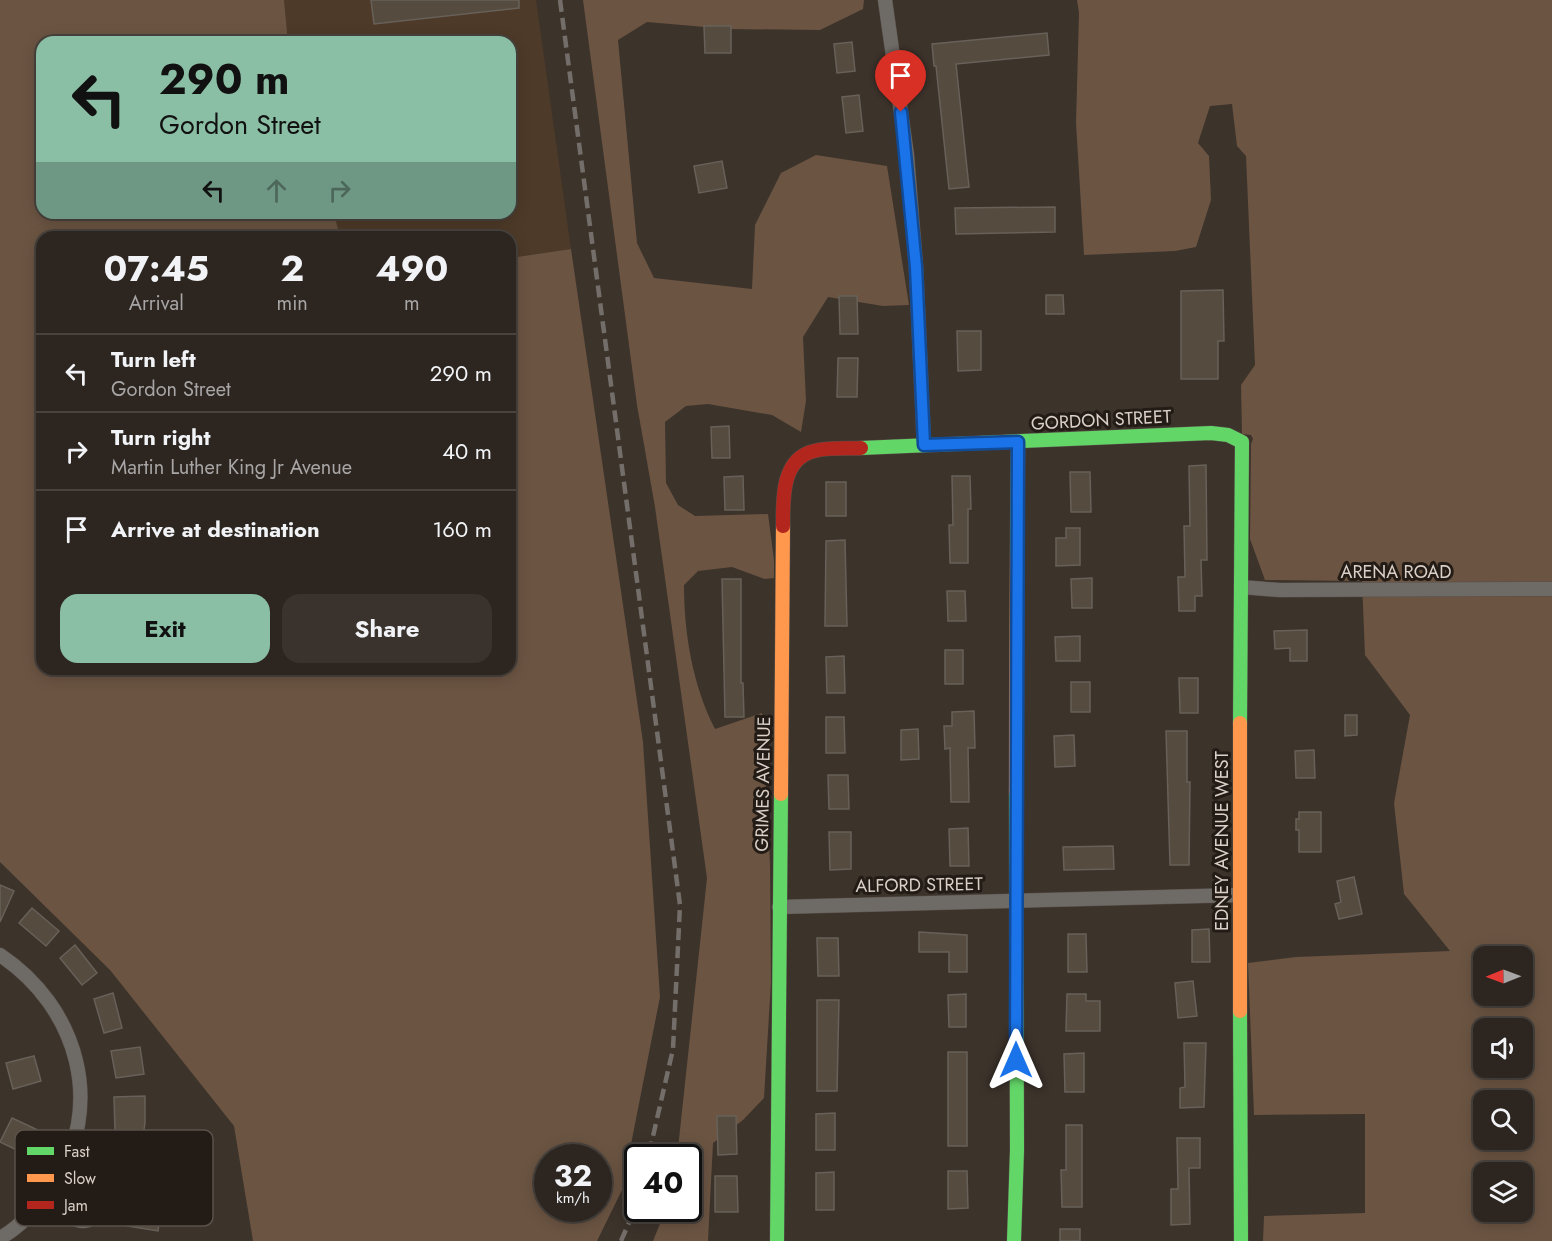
<!DOCTYPE html>
<style>
:root{--surface:#2d2620;--page:#39322d;--text:#f1f3f6;--muted:#a7a5a5;--line:#48433e;--accent:#8abfa5}
body{margin:0;font-family:Jost,sans-serif;background:var(--page);color:var(--text);height:100vh;display:flex;flex-direction:column;font-size:22px;white-space:nowrap}
*{box-sizing:border-box;margin:0}
p{font-size:20px;color:var(--muted)}
.icon{flex:none;width:33px;height:33px;fill:none;stroke:currentColor;stroke-width:2;stroke-linecap:round;stroke-linejoin:round}
.map{position:relative;flex:1;overflow:hidden}
.panel{position:absolute;left:36px;top:231px;width:480px;height:444px;display:flex;flex-direction:column;background:var(--surface);border-radius:18px;box-shadow:0 3px 15px #0003,0 0 0 2px var(--line)}
.panel>*{flex:none}
.hud{position:absolute;left:36px;top:36px;width:480px;height:183px;border-radius:18px;box-shadow:0 3px 15px #0003,0 0 0 2px var(--line);background:#8abfa5;color:#111;overflow:hidden}
.needle{width:39px;rotate:269deg}
.buttons{position:absolute;left:1473px;top:946px;display:grid;gap:12px}
.buttons a{display:grid;place-items:center;width:60px;height:60px;border-radius:12px;background:var(--surface);box-shadow:0 3px 15px #0003,0 0 0 2px var(--line);font-size:30px}
.speed{position:absolute;left:534px;top:1144px;display:flex;gap:12px;font-size:30px;font-weight:700;text-align:center}
.speed>*{display:grid;place-content:center;width:78px;height:78px;border-radius:50%;background:var(--surface);box-shadow:0 3px 15px #0003,0 0 0 2px var(--line);line-height:1}
.speed small{font-size:15px;font-weight:400}
.speed .limit{border:3px solid #111;border-radius:9px;background:#fff;color:#111}
.pin{position:absolute;display:grid;place-items:center;width:51px;height:51px;color:#fff;margin:-62px -26px;border-radius:50% 50% 50% 0;rotate:-45deg;box-shadow:0 0 6px #0007}
.pin .icon{rotate:45deg}
.me{position:absolute;width:66px;margin:-33px;rotate:0deg;stroke-linejoin:round;filter:drop-shadow(0 0 4px #0008)}
.turn{display:flex;align-items:center;gap:21px;height:126px;padding:0 24px;font-size:27px}
.turn .icon{width:78px;height:78px;stroke-width:2.5}
.turn b{display:block;font-size:42px;line-height:51px}
.lanes{display:flex;align-items:center;height:57px;padding:0 24px;background:#0003;justify-content:center;gap:30px;direction:ltr}
.lanes .off{opacity:.35}
.eta{display:flex;justify-content:space-evenly;align-items:center;height:102px;text-align:center}
.eta b{font-size:36px;font-weight:700;line-height:42px}
.primary-button{display:flex;gap:12px;margin-top:auto;padding:12px 24px}
.primary-button a{flex:1;height:69px;border-radius:18px;background:var(--accent);color:#111;font-size:24px;font-weight:700;line-height:69px;text-align:center}
.primary-button a+a{background:var(--page);color:var(--text)}
ul{padding:0;list-style:none}
li{display:flex;align-items:center;gap:18px;height:78px;padding:0 24px;border-top:2px solid var(--line)}
li div{flex:1}
li b{display:block;font-size:22px}
li em{font-style:normal}
.map>svg:first-child{display:block}
.built{fill:#4e3a28}
.green{fill:#6b5442;fill-rule:evenodd}
.building{fill:#554b3f;stroke:#676159;stroke-width:1.5}
.lines{fill:none;stroke-linecap:round;stroke-linejoin:round}
.street-casing{stroke:#574f49;stroke-width:15}
.fast-casing{stroke:#574f49;stroke-width:15}
.slow-casing{stroke:#574f49;stroke-width:15}
.jam-casing{stroke:#574f49;stroke-width:15}
.street{stroke:#6e6a66;stroke-width:14}
.fast{stroke:#63d668;stroke-width:14}
.slow{stroke:#ff974d;stroke-width:14}
.jam{stroke:#b3261e;stroke-width:14}
.rail{stroke:#736e69;stroke-width:4.5;stroke-dasharray:12 6;stroke-linecap:butt}
.route-casing{stroke:#114b97;stroke-width:15}
.route{stroke:#1a73e8;stroke-width:10}
.labels{text-anchor:middle;dominant-baseline:central;stroke-width:6;stroke-linejoin:round;paint-order:stroke}
.street-label{font-size:18px;fill:#dbd0c8;stroke:#231c16}
.key{fill:#231c16;stroke:#5a524b;stroke-width:1.5}
.key-label{font-size:16px;fill:#dbd0c8}
</style>
<div class="map">
<svg width="1552" height="1241" viewBox="0 0 1552 1241">
<rect width="100%" height="100%" fill="#3c332b"/>
<!-- built -->
<polygon class="built" points="284,0 536,0 571,249 510,258 510,237 340,237 334,213 510,213 510,42 288,42"/>
<!-- green -->
<g class="green">
<path d="M0 0H284L288 42H42V213H334L340 237H42V669H510V258L571 249 643 742 660 997 622 1190 597 1241H253L234 1126 110 970 0 862ZM548 1158H598V1209H548Z"/>
<path d="M583 0H864L863 9 820 30 728 29 647 22 618 40 637 243 654 278 752 289 755 225 781 173 816 155 887 166 909 305 883 306 828 297 803 337 806 401 801 432 772 415 708 404 686 406 665 422 666 483 678 505 695 516 768 514 774 560V578L765 579 732 567 698 571 684 585C684 634 693 686 715 729L762 713 770 864 771 982 764 1098 743 1120 713 1143 708 1241H653L666 1209H688V1158H677L707 878 655 507 637 405Z"/>
<path d="M1077 0H1552V1241H1263L1264 1216 1365 1213V1114L1254 1115 1248 963 1296 957 1450 951 1404 894 1394 803 1410 715 1365 655 1362 581 1265 580 1250 539 1251 444 1253 439 1251 435 1242 434 1241 385 1255 365 1246 156 1237 146 1232 104 1210 106 1198 143 1209 156 1211 200 1196 247 1175 251 1084 255 1076 123 1079 13ZM1484 957H1522V996H1484ZM1484 1029H1522V1068H1484ZM1484 1101H1522V1140H1484ZM1484 1173H1522V1212H1484Z"/>
</g>
<!-- building -->
<g class="building">
<polygon points="371,0 519,0 519,8 374,24"/>
<polygon points="704,26 731,26 731,53 705,53"/>
<polygon points="1047,33 1049,55 956,64 969,187 949,189 936,66 934,66 932,44"/>
<polygon points="852,42 855,71 837,73 834,44"/>
<polygon points="859,95 863,131 846,133 842,97"/>
<polygon points="722,161 727,188 699,193 694,166"/>
<polygon points="1055,207 1055,232 956,234 955,208"/>
<polygon points="1223,290 1224,341 1218,341 1218,379 1181,379 1181,291"/>
<polygon points="1046,295 1063,295 1064,314 1046,314"/>
<polygon points="839,296 857,296 858,334 840,334"/>
<polygon points="957,331 981,331 981,370 958,371"/>
<polygon points="838,358 858,358 857,397 837,397"/>
<polygon points="729,426 730,458 712,458 711,427"/>
<polygon points="1206,465 1207,560 1201,560 1202,596 1195,596 1195,611 1179,611 1178,577 1185,577 1184,526 1190,526 1189,466"/>
<polygon points="1070,472 1090,472 1091,512 1071,512"/>
<polygon points="743,476 744,510 725,510 724,477"/>
<polygon points="952,476 970,476 971,509 968,509 968,563 950,563 949,525 953,525"/>
<rect x="826" y="482" width="20" height="34"/>
<polygon points="1066,528 1080,528 1080,565 1056,566 1056,538 1066,538"/>
<polygon points="845,540 847,626 825,626 826,541"/>
<polygon points="1092,578 1092,608 1072,608 1071,579"/>
<polygon points="722,579 741,579 741,683 743,683 744,717 725,717"/>
<polygon points="947,591 965,591 966,621 948,621"/>
<polygon points="1307,630 1307,661 1290,661 1290,648 1275,649 1274,631"/>
<polygon points="1080,636 1080,661 1056,661 1055,637"/>
<rect x="945" y="650" width="18" height="34"/>
<polygon points="844,656 845,693 827,693 826,657"/>
<polygon points="1179,678 1198,678 1198,713 1180,713"/>
<rect x="1071" y="682" width="19" height="30"/>
<polygon points="974,711 975,748 968,748 969,802 951,802 950,748 945,749 944,726 952,726 952,712"/>
<polygon points="1345,715 1357,715 1357,735 1345,736"/>
<polygon points="826,717 844,717 845,753 826,753"/>
<polygon points="918,729 919,759 901,760 901,730"/>
<polygon points="1166,731 1187,731 1187,782 1190,782 1189,865 1170,865"/>
<polygon points="1074,735 1075,766 1055,767 1054,736"/>
<polygon points="1314,750 1315,778 1296,778 1295,751"/>
<polygon points="828,775 848,775 849,809 829,809"/>
<polygon points="1299,812 1321,812 1321,852 1299,852 1299,830 1296,830 1296,819 1299,819"/>
<polygon points="968,828 969,866 950,866 949,829"/>
<polygon points="829,832 851,832 851,869 830,870"/>
<polygon points="1113,846 1114,869 1064,870 1063,847"/>
<polygon points="1354,877 1362,914 1339,919 1335,904 1341,902 1337,881"/>
<polygon points="0,885 14,891 0,922"/>
<polygon points="32,908 59,931 46,946 19,923"/>
<polygon points="1209,929 1210,962 1192,962 1192,930"/>
<polygon points="919,932 967,935 967,972 949,972 949,952 919,952"/>
<polygon points="1068,934 1086,934 1087,972 1068,972"/>
<polygon points="817,938 838,938 839,976 818,976"/>
<polygon points="75,945 97,973 82,985 60,958"/>
<polygon points="1193,981 1197,1016 1178,1018 1175,983"/>
<polygon points="113,993 122,1028 104,1033 94,999"/>
<polygon points="966,994 966,1027 949,1027 948,995"/>
<polygon points="1067,994 1086,994 1086,1001 1100,1001 1100,1031 1066,1031"/>
<polygon points="817,1000 839,1000 837,1091 817,1091"/>
<polygon points="1184,1043 1206,1043 1204,1107 1180,1108 1180,1088 1185,1087"/>
<polygon points="140,1047 144,1074 116,1078 111,1051"/>
<rect x="948" y="1052" width="19" height="94"/>
<polygon points="1084,1053 1084,1092 1065,1092 1064,1054"/>
<polygon points="34,1056 41,1081 13,1089 6,1063"/>
<polygon points="145,1096 145,1123 138,1167 110,1162 115,1131 114,1097"/>
<polygon points="835,1113 835,1150 816,1150 816,1114"/>
<polygon points="717,1116 736,1116 737,1154 718,1155"/>
<polygon points="12,1118 38,1130 27,1155 0,1142"/>
<polygon points="1066,1125 1082,1125 1082,1207 1062,1207 1061,1170 1066,1170"/>
<polygon points="1177,1138 1200,1138 1200,1168 1189,1168 1190,1224 1171,1225 1171,1189 1178,1189"/>
<polygon points="948,1171 967,1171 968,1208 948,1209"/>
<polygon points="834,1172 834,1210 816,1210 816,1173"/>
<polygon points="715,1176 737,1176 738,1212 715,1212"/>
<polygon points="132,1198 162,1203 158,1231 127,1226"/>
<rect x="1060" y="1229" width="20" height="12"/>
</g>
<g class="lines">
<defs>
<g id="street">
<polyline points="885,0 907,155 916,267 924,445"/>
<polyline points="1241,587 1279,590 1552,589"/>
<polyline points="779,907 1239,895"/>
<path d="M0 955C78 1007 107 1107 52 1187 38 1207 22 1226 0 1238"/>
<circle cx="83" cy="1204" r="17"/>
</g>
<g id="fast">
<polyline points="861,448 1211,433 1228,435 1242,442 1240,723"/>
<polyline points="1017,557 1018,442"/>
<polyline points="1240,1011 1241,1241"/>
<polyline points="777,1241 781,794"/>
<polyline points="1014,1241 1017,1150 1016,791"/>
</g>
<g id="slow">
<polyline points="1016,791 1017,557"/>
<polyline points="781,794 783,526"/>
<polyline points="1240,1011 1240,723"/>
</g>
<path id="jam" d="M783 526C783 500 781 459 814 451 829 447 846 449 861 448"/>
</defs>
<!-- street casing -->
<use href="#street" class="street-casing"/>
<!-- fast casing -->
<use href="#fast" class="fast-casing"/>
<!-- slow casing -->
<use href="#slow" class="slow-casing"/>
<!-- jam casing -->
<use href="#jam" class="jam-casing"/>
<!-- street -->
<use href="#street" class="street"/>
<!-- fast -->
<use href="#fast" class="fast"/>
<!-- slow -->
<use href="#slow" class="slow"/>
<!-- jam -->
<use href="#jam" class="jam"/>
<!-- rail -->
<g class="rail">
<polyline points="560,0 680,905 673,1049 648,1158"/>
<polyline points="621,1241 638,1202"/>
</g>
</g>
<g class="lines">
<defs>
<polyline id="route" points="901,112 916,267 924,445 1018,442 1016,1060"/>
</defs>
<!-- route casing -->
<use href="#route" class="route-casing"/>
<!-- route -->
<use href="#route" class="route"/>
</g>
<g class="labels">
<!-- street labels -->
<g class="street-label">
<text transform="translate(1101 420) rotate(-3)">GORDON STREET</text>
<text x="1396" y="572">ARENA ROAD</text>
<text transform="translate(763 784) rotate(-89)">GRIMES AVENUE</text>
<text transform="translate(1222 841) rotate(-90)">EDNEY AVENUE WEST</text>
<text transform="translate(919 885) rotate(-1)">ALFORD STREET</text>
</g>
</g>
<!-- legend -->
<rect x="15" y="1130" width="198" height="96" rx="9" class="key"/>
<rect x="27" y="1147" width="27" height="8" fill="#63d668"/>
<rect x="27" y="1174" width="27" height="8" fill="#ff974d"/>
<rect x="27" y="1201" width="27" height="8" fill="#b3261e"/>
<g class="key-label">
<text x="64" y="1157">Fast</text>
<text x="64" y="1184">Slow</text>
<text x="64" y="1211">Jam</text>
</g>
</svg>
<div class="buttons">
<a><svg class="needle" viewBox="-14 -14 28 28"><path d="M0-13l5 13h-10z" fill="#e53935"/><path d="M0 13l5-13h-10z" fill="#a7a5a5"/></svg></a>
<a><svg class="icon" aria-label="sound" viewBox="0 0 24 24"><path d="M4 9h4l5-4v14l-5-4H4zM17 9q2 3 0 6"/></svg></a>
<a><svg class="icon" aria-label="search" viewBox="0 0 24 24"><circle cx="10" cy="10" r="6"/><path d="M15 15l6 6"/></svg></a>
<a><svg class="icon" aria-label="layers" viewBox="0 0 24 24"><path d="M12 4l9 5-9 5-9-5zM3 14l9 5 9-5"/></svg></a>
</div>
<div class="speed"><div>32<small>km/h</small></div><div class="limit">40</div></div>
<div class="pin" style="left:901px;top:112px;background:#d93025"><svg class="icon" aria-label="arrive" viewBox="0 0 24 24"><path d="M6 21V4h12l-3 4 3 4H6"/></svg></div>
<svg class="me" style="left:1016px;top:1060px" viewBox="-20 -20 40 40"><path d="M0-17L14 15 0 8-14 15z" fill="#1a73e8" stroke="#fff" stroke-width="4"/></svg>
<div class="hud">
<div class="turn"><svg class="icon" aria-label="left" viewBox="0 0 24 24"><path d="M17 20v-9H6M10 6l-5 5 5 5"/></svg><div><b>290 m</b>Gordon Street</div></div>
<div class="lanes"><svg class="icon" aria-label="left" viewBox="0 0 24 24"><path d="M17 20v-9H6M10 6l-5 5 5 5"/></svg><svg class="icon off" aria-label="ahead" viewBox="0 0 24 24"><path d="M12 20V5M6 11l6-6 6 6"/></svg><svg class="icon off" aria-label="right" viewBox="0 0 24 24"><path d="M7 20v-9h11M14 6l5 5-5 5"/></svg></div>
</div>
<section class="panel">
<div class="eta">
<div><b>07:45</b><p>Arrival</p></div>
<div><b>2</b><p>min</p></div>
<div><b>490</b><p>m</p></div>
</div>
<ul>
<li><svg class="icon" aria-label="left" viewBox="0 0 24 24"><path d="M17 20v-9H6M10 6l-5 5 5 5"/></svg><div><b>Turn left</b><p>Gordon Street</p></div><em>290 m</em></li>
<li><svg class="icon" aria-label="right" viewBox="0 0 24 24"><path d="M7 20v-9h11M14 6l5 5-5 5"/></svg><div><b>Turn right</b><p>Martin Luther King Jr Avenue</p></div><em>40 m</em></li>
<li><svg class="icon" aria-label="arrive" viewBox="0 0 24 24"><path d="M6 21V4h12l-3 4 3 4H6"/></svg><div><b>Arrive at destination</b></div><em>160 m</em></li>
</ul>
<div class="primary-button"><a>Exit</a><a>Share</a></div>
</section>
</div>
